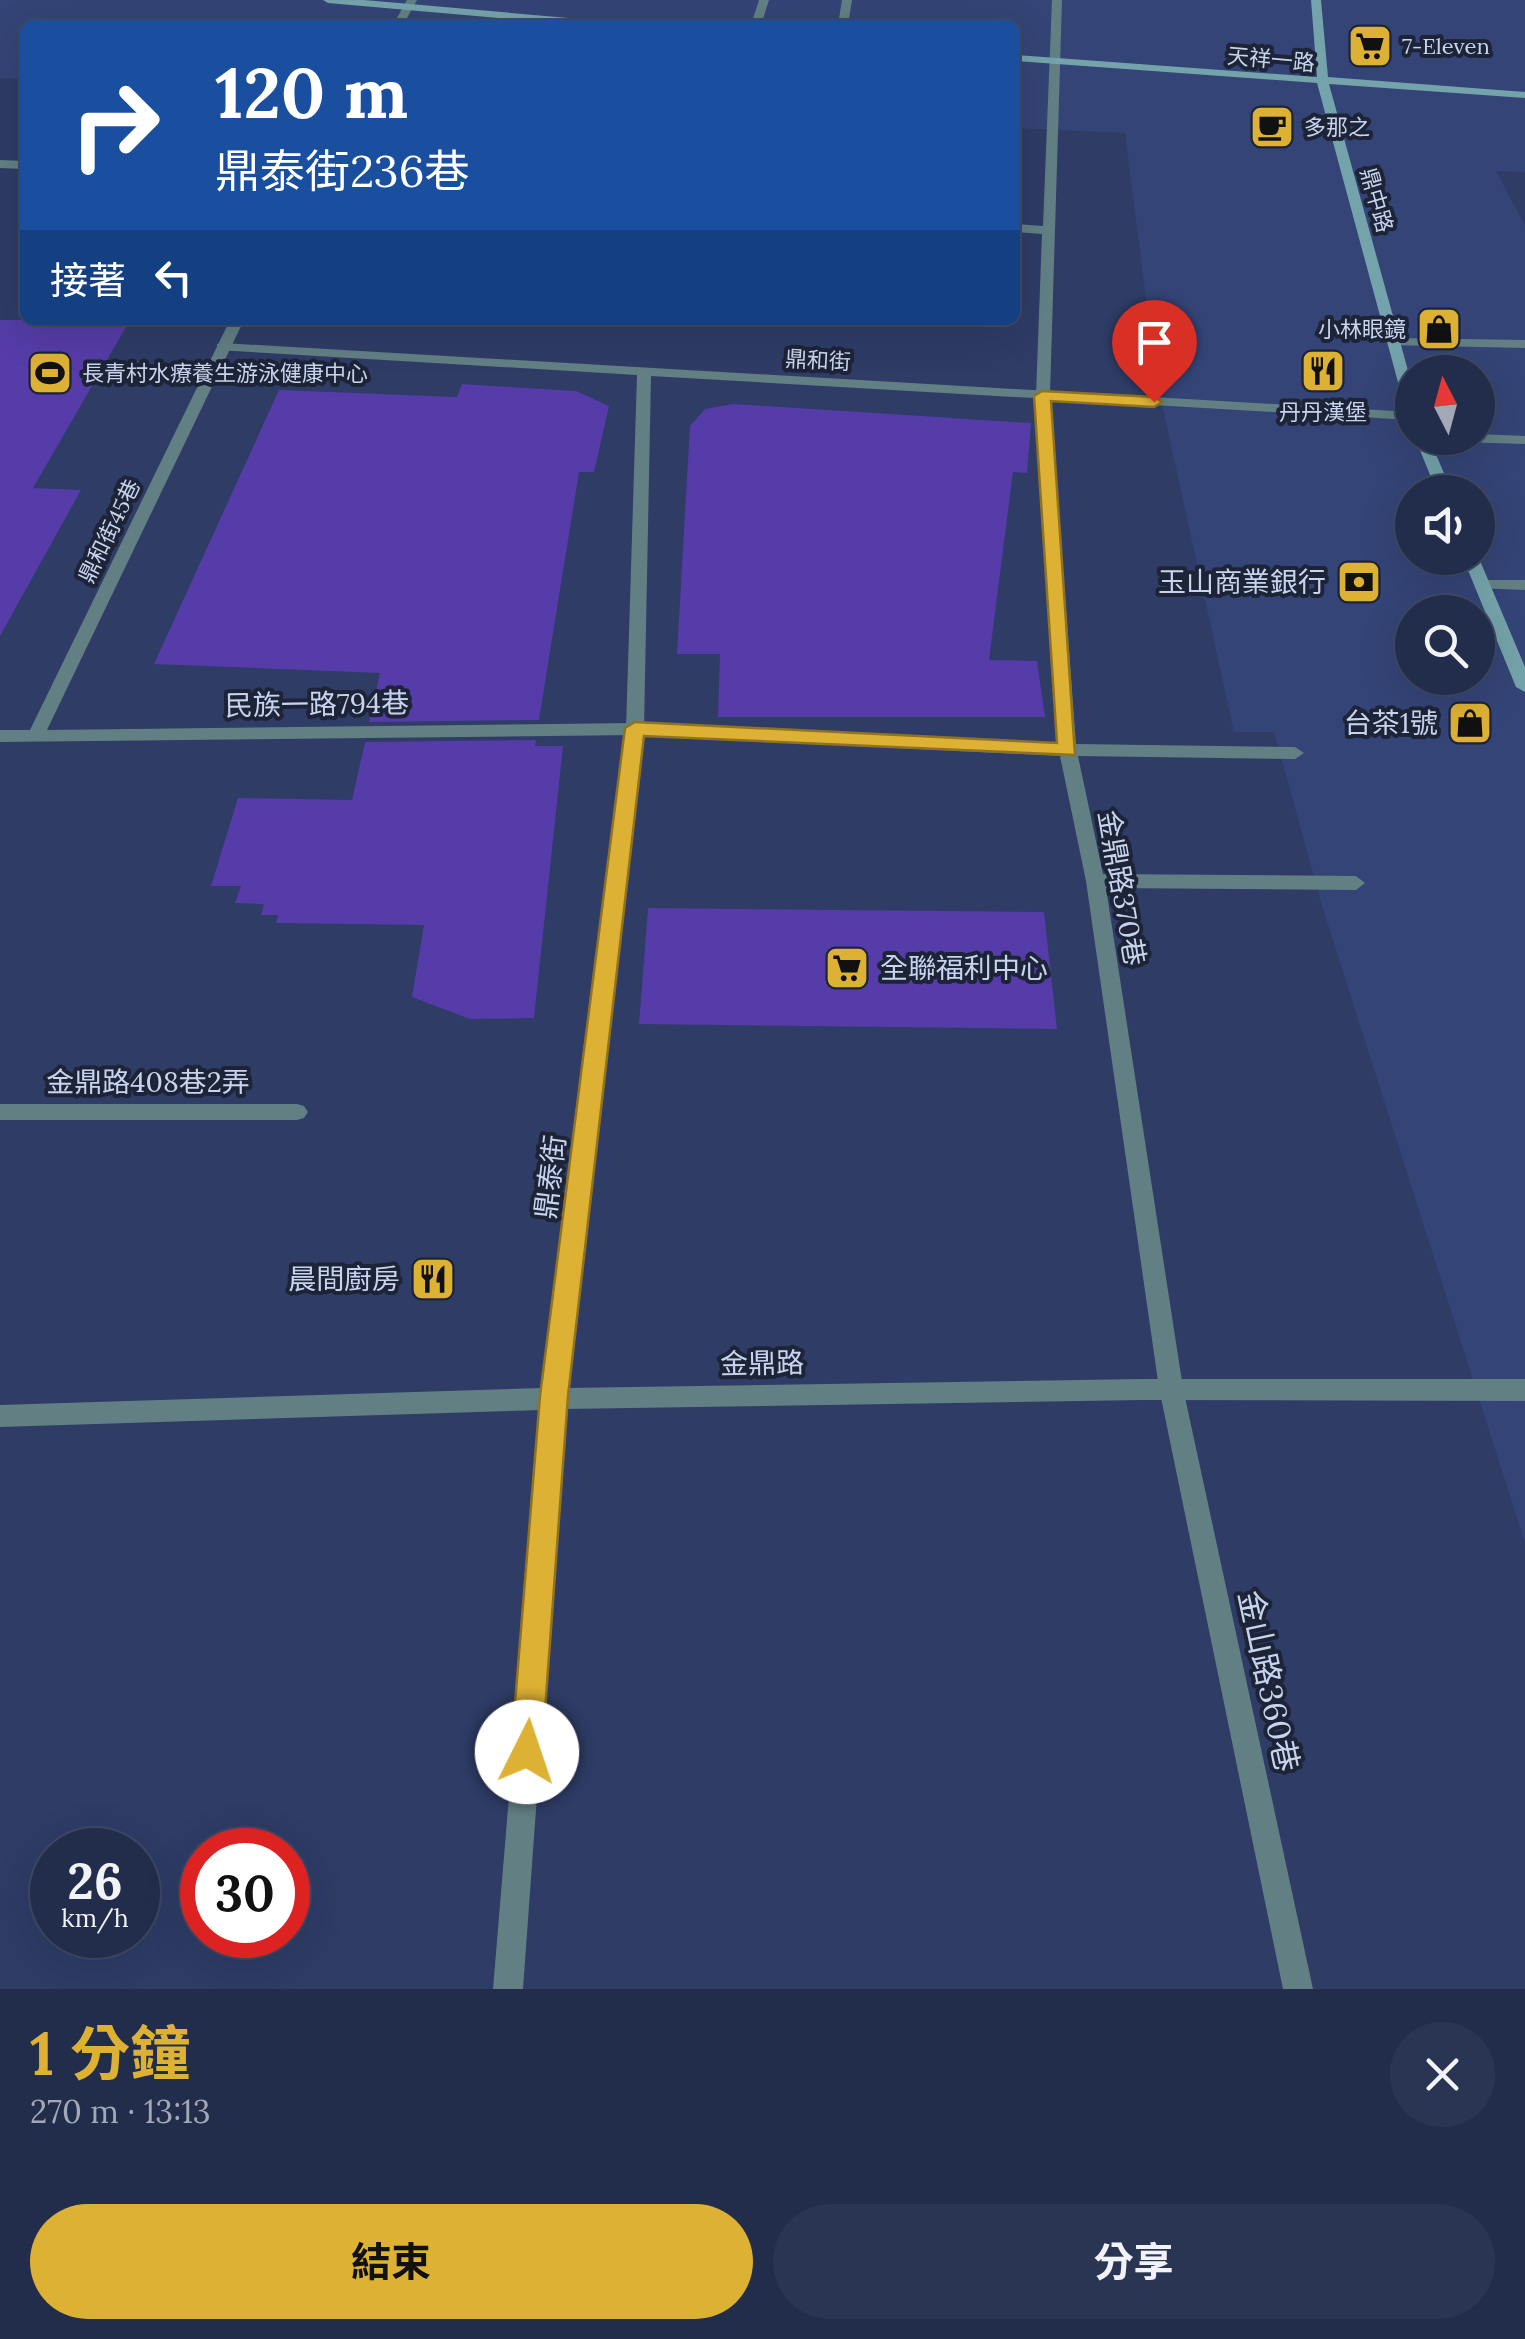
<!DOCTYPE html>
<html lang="zh-TW">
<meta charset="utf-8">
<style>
:root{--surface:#222d4c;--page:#2a3553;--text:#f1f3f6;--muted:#a2a8b5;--line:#3f4964;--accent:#ddb133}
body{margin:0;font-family:Lora,"Noto Sans TC",serif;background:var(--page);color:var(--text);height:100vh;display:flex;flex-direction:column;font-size:38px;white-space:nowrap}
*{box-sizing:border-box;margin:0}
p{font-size:32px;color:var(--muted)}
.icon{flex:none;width:55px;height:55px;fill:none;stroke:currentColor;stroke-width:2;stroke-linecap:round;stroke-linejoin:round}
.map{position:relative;height:1989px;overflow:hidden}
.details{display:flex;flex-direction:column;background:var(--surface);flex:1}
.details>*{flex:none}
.top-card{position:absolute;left:20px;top:20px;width:1000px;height:305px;border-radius:15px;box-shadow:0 10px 40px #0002,0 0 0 2px var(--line);background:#1a4fa0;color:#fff;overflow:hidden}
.needle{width:65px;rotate:354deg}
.controls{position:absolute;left:1395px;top:355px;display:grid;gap:20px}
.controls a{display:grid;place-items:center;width:100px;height:100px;border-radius:50%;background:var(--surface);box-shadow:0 10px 40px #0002,0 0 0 2px var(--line);font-size:50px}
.speed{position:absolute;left:30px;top:1828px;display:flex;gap:20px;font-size:50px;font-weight:700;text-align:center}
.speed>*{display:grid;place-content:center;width:130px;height:130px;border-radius:50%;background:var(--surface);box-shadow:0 10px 40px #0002,0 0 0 2px var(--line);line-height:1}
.speed small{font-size:25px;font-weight:400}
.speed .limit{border:15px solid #d22;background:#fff;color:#111}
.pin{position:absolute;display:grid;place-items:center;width:85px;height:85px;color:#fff;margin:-102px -42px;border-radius:50% 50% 50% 0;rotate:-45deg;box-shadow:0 0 10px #0007}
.pin .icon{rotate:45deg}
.me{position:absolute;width:110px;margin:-55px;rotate:4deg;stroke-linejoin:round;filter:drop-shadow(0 0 8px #0008)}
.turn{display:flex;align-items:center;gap:35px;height:210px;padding:0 30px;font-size:45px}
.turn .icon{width:130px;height:130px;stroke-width:2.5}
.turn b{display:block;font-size:70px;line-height:85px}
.then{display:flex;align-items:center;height:95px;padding:0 30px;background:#0003;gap:20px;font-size:38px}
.round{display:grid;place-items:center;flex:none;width:105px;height:105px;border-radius:52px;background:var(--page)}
.headline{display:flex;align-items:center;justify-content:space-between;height:170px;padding:0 30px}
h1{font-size:60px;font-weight:700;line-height:75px;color:var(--accent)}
.button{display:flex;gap:20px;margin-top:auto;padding:20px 30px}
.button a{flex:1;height:115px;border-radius:60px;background:var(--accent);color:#111;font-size:40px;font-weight:700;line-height:115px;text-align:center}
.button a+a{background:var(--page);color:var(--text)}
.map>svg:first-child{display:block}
.built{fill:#344476;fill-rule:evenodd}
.building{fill:#553ca8}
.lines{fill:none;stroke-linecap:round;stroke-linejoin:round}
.lane{fill:#627f84;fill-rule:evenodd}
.street{fill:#627f84;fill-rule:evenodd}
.secondary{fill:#75a3ab;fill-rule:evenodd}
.route{fill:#ddb133;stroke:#907321;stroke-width:2.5}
.labels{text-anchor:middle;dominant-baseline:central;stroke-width:8;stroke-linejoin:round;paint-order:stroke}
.far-poi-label{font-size:22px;fill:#c8d3ed;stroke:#1d2438;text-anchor:start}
.far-street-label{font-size:22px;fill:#c8d3ed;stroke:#1d2438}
.poi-label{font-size:28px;fill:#c8d3ed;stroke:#1d2438;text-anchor:end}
.street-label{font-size:28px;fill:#c8d3ed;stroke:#1d2438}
.near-street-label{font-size:32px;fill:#c8d3ed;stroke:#1d2438}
</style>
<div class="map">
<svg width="1525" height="1989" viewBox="0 0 1525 1989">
<rect width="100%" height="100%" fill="#2e3c66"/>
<!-- built -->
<path class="built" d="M0 0H1525V172L1496 171 1525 225V1543L1323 909 1274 732H1234L1156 377 1125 133 1015 128V25H25V79L0 78ZM1412 372H1478V438H1412ZM1412 492H1478V558H1412ZM1412 612H1478V678H1412Z"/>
<!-- building -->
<g class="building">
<polygon points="0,320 130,320 33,488 81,490 0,636"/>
<polygon points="462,384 576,391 609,406 594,472 579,472 539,720 369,722 380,673 154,664 279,390 457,397"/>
<polygon points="733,404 1031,423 1027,473 1013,472 989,660 1037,661 1045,717 718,717 720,654 677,654 690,426 705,409"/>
<polygon points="536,740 535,746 563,746 534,1018 470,1019 412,997 424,925 276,923 278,915 261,915 264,904 235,903 241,886 211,886 238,798 352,800 365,742"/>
<polygon points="648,908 1044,912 1057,1029 639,1024"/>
</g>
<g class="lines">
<!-- lane -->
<g class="lane">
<polygon points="407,0 417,0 403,25 393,25"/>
<polygon points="759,0 769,0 761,25 751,25"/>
<polygon points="842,0 852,0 848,25 838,25"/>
<polygon points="1052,0 1062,0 1050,395 1076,744 1295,747 1304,753 1295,759 1078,756 1103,874 1356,876 1365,883 1356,890 1106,888 1183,1388 1313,1989 1283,1989 1159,1388 1086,881 1060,756 635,735 0,742 0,730 30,730 230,320 244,320 47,730 635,723 1059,744 1036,395 1042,234 1015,232 1015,224 1043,226"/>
<polygon points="0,160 25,161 25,169 0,168"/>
<polygon points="1393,338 1525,340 1525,348 1388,345 1388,339"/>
<polygon points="1478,434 1525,436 1525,444 1459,442 1452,438 1478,438"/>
<polygon points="1482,580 1525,580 1525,590 1476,588 1474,585"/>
<polygon points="0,1104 297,1104 304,1106 308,1112 304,1118 297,1120 0,1120"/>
</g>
<!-- street -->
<polygon class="street" points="222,343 1412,412 1412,420 651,376 644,729 567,1388 1143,1379 1525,1379 1525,1401 1143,1400 565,1409 523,1989 493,1989 541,1410 0,1427 0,1405 543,1388 626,729 637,375 217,350 217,344"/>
<!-- secondary -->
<g class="secondary">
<polygon points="323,0 364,0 614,22 619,25 577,25 328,3"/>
<polygon points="1311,0 1321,0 1328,77 1525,92 1525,98 1329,84 1412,385 1412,412 1405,408 1317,83 1015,61 1015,55 1317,77"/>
<polygon points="1415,438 1429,438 1452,492 1437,492"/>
<polygon points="1478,556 1525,667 1525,692 1516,687 1463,558"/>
</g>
</g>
<!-- route -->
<polygon class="route" points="1042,391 1154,397 1162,402 1154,407 1051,401 1075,755 644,736 568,1396 542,1752 538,1763 527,1767 516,1763 511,1752 540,1396 625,728 635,722 1057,743 1034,396"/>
<!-- icons -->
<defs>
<symbol id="supermarket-square" viewBox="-11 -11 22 22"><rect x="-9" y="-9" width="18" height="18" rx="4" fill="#ddb133" stroke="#1d2438"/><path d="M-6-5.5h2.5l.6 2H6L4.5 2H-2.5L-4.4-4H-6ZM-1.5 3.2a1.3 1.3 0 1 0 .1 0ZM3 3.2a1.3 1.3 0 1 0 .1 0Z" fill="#111"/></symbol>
<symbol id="cafe-square" viewBox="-11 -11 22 22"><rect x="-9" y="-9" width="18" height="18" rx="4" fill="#ddb133" stroke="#1d2438"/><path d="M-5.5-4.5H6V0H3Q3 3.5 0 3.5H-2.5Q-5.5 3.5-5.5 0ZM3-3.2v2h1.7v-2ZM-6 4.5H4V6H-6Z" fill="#111"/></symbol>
<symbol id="shop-square" viewBox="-11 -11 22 22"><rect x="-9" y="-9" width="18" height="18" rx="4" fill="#ddb133" stroke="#1d2438"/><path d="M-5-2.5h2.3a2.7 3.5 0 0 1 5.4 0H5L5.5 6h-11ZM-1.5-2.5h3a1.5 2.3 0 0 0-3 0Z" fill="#111"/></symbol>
<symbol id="restaurant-square" viewBox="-11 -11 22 22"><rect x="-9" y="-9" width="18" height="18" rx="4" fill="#ddb133" stroke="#1d2438"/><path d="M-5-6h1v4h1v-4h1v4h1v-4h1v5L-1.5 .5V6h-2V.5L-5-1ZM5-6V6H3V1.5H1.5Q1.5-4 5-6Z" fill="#111"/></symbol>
<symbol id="stadium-square" viewBox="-11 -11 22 22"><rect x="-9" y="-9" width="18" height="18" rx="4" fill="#ddb133" stroke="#1d2438"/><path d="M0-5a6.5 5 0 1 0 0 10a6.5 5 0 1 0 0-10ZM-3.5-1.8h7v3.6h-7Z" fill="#111"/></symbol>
<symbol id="bank-square" viewBox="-11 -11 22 22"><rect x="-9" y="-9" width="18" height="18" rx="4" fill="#ddb133" stroke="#1d2438"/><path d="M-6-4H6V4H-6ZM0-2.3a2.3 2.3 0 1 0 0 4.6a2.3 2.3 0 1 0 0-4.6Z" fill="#111"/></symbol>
</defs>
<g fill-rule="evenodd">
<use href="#supermarket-square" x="1345" y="21" width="50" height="50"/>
<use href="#cafe-square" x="1247" y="102" width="50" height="50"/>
<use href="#shop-square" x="1414" y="304" width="50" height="50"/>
<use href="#restaurant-square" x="1298" y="346" width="50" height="50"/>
<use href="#stadium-square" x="25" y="348" width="50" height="50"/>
<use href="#bank-square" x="1334" y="557" width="50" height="50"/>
<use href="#shop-square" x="1445" y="698" width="50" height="50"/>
<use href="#supermarket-square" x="822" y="943" width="50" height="50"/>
<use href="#restaurant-square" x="408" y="1254" width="50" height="50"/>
</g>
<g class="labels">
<!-- far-poi labels -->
<g class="far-poi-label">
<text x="1402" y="46">7-Eleven</text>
<text x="1304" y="127">多那之</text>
<text x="1406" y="329" text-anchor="end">小林眼鏡</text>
<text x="82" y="373">長青村水療養生游泳健康中心</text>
<text x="1323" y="412" text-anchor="middle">丹丹漢堡</text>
</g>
<!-- far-street labels -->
<g class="far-street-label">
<text transform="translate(1271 59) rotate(5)">天祥一路</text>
<text transform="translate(1377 200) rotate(74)">鼎中路</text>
<text transform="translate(818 360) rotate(3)">鼎和街</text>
<text transform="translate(109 531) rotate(-64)">鼎和街45巷</text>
</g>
<!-- poi labels -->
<g class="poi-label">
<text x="1326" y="582">玉山商業銀行</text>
<text x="1438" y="723">台茶1號</text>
<text x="880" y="968" text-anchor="start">全聯福利中心</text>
<text x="400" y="1279">晨間廚房</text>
</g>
<!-- street labels -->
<g class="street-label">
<text transform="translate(317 704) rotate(-1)">民族一路794巷</text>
<text transform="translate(1122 888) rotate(80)">金鼎路370巷</text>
<text x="148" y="1082">金鼎路408巷2弄</text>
<text transform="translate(550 1177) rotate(-83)">鼎泰街</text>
<text transform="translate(762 1363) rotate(-1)">金鼎路</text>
</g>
<!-- near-street labels -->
<g class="near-street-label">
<text transform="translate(1269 1681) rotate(78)">金山路360巷</text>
</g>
</g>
</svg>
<div class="controls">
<a><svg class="needle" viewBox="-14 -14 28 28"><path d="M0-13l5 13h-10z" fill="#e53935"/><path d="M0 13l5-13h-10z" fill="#a2a8b5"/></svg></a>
<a><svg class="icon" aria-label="sound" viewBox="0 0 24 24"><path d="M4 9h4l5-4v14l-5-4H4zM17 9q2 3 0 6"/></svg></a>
<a><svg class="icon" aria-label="search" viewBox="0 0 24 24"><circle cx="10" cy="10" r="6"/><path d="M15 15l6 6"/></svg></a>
</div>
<div class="speed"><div>26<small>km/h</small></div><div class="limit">30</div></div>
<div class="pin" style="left:1154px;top:402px;background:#d93025"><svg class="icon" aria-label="arrive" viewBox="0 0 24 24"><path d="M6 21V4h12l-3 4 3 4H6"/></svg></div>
<svg class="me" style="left:527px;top:1752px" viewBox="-20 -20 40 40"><circle r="19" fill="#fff"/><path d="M0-13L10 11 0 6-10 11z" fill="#ddb133"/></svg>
<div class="top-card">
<div class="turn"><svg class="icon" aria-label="right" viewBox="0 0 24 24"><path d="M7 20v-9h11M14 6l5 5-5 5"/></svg><div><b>120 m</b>鼎泰街236巷</div></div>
<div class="then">接著<svg class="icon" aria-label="left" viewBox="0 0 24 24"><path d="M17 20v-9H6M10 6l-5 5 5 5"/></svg></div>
</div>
</div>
<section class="details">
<div class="headline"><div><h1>1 分鐘</h1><p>270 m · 13:13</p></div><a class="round"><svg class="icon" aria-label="close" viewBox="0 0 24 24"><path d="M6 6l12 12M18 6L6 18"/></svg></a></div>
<div class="button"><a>結束</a><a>分享</a></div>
</section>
